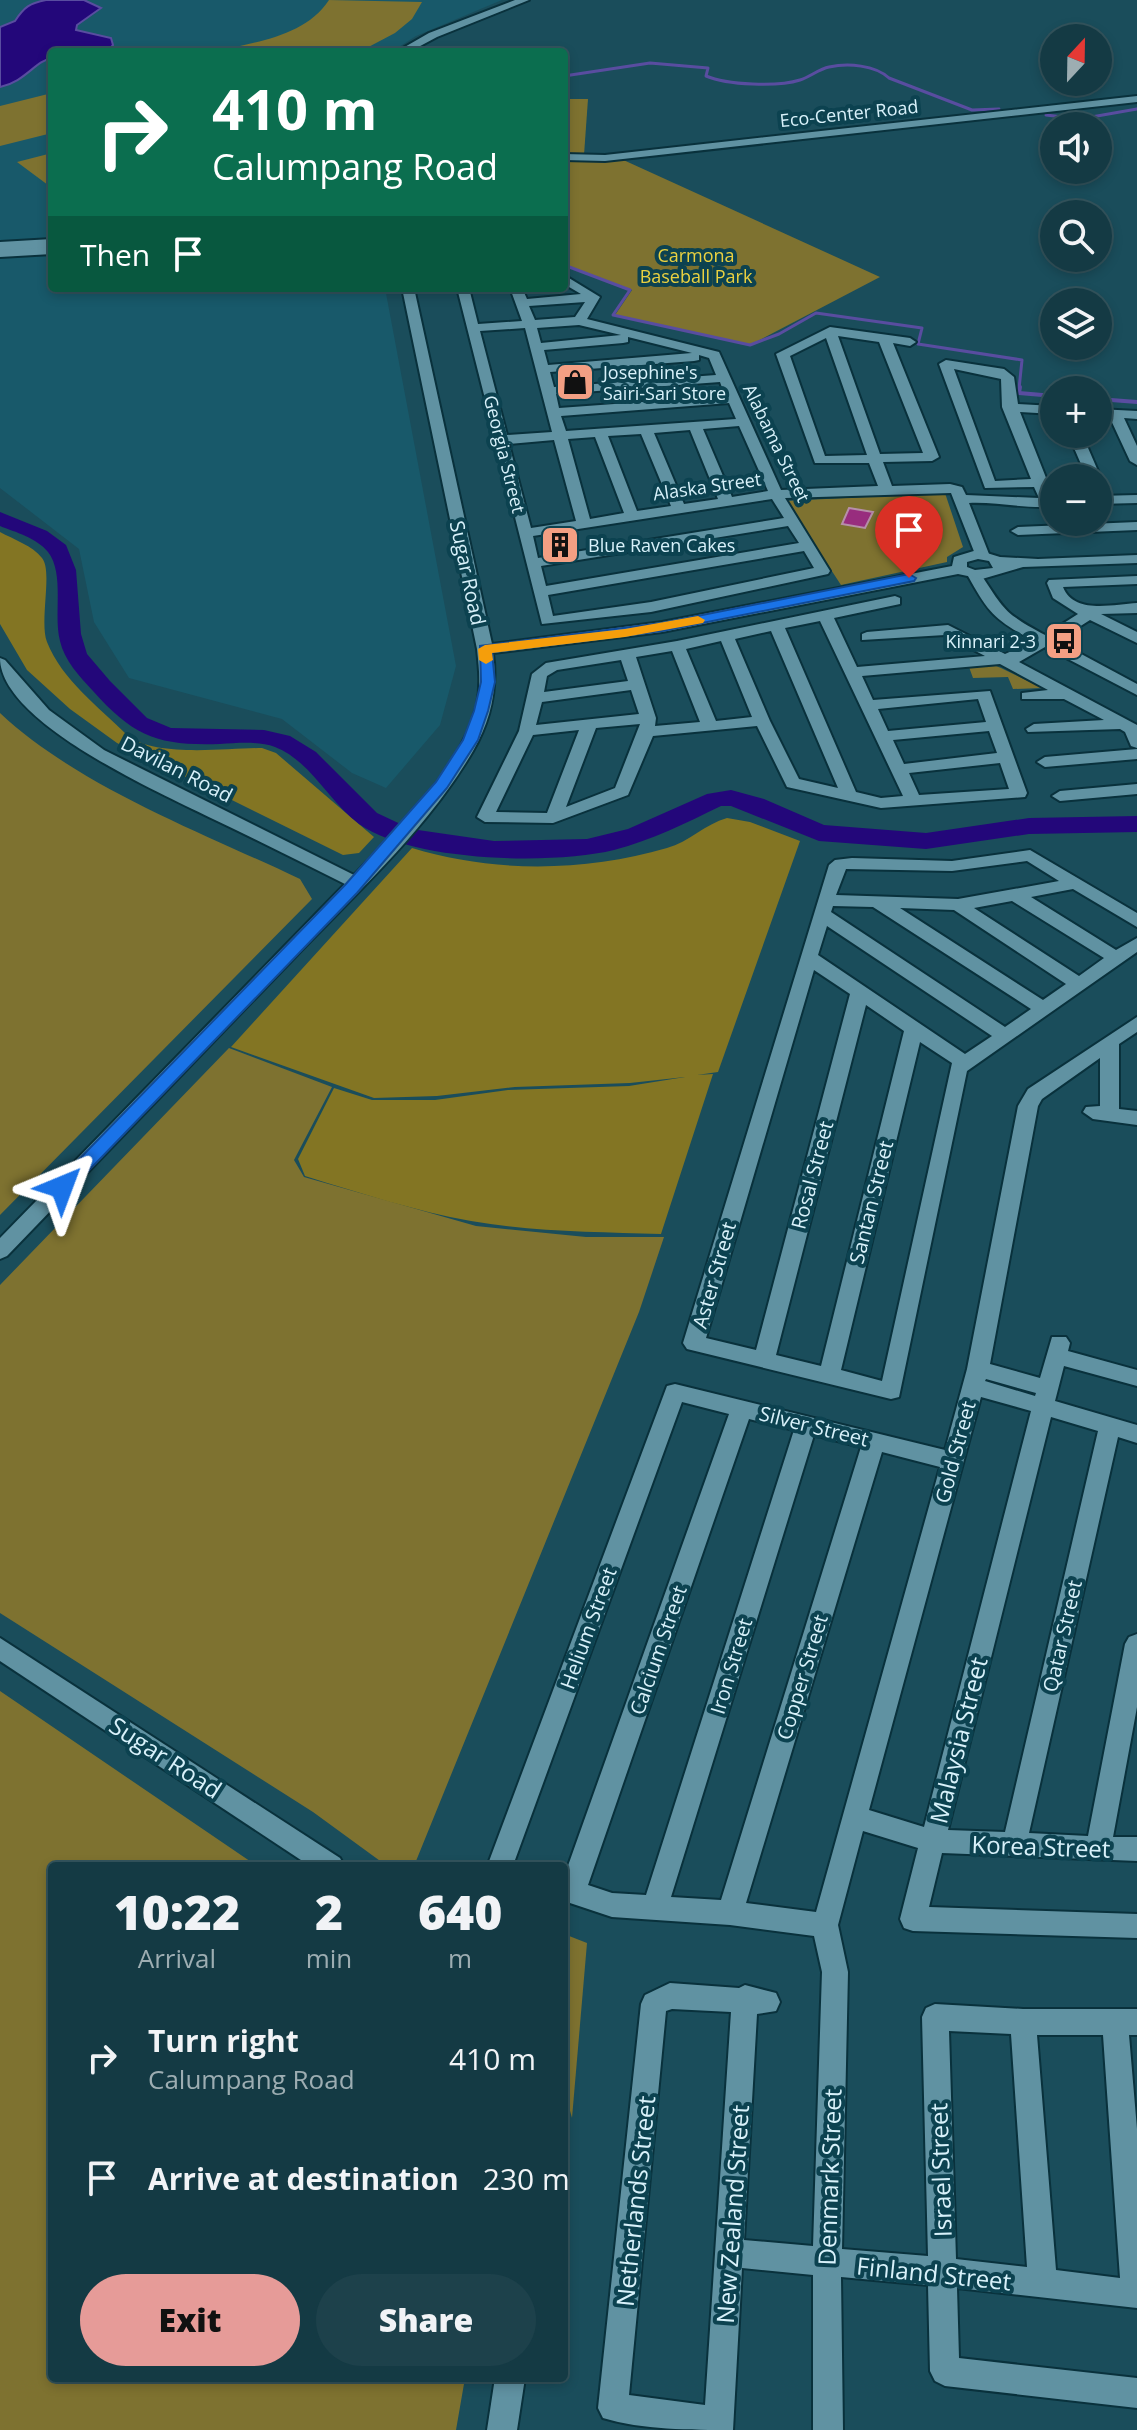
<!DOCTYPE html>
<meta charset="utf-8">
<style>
:root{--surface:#143a44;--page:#1d414b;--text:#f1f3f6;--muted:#9dadb2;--line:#33545d;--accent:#e69b98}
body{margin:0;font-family:"Open Sans",sans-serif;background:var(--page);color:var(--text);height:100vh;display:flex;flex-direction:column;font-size:30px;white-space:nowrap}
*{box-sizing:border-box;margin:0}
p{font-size:26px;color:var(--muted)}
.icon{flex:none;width:44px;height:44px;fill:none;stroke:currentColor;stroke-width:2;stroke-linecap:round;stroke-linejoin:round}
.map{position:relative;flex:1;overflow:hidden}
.side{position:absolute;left:48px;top:1862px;width:520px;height:520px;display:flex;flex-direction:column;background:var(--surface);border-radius:8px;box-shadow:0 4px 12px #0003,0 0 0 2px var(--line)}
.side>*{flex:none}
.top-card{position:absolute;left:48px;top:48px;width:520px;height:244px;border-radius:8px;box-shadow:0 4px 12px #0003,0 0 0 2px var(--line);background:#0b6e4f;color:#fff;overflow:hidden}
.needle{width:52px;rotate:22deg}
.tools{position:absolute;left:1040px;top:24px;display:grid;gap:16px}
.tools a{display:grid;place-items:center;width:72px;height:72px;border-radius:50%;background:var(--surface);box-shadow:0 4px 12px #0003,0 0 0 2px var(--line);font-size:40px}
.pin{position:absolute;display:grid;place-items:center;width:68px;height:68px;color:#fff;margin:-82px -34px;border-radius:50% 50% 50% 0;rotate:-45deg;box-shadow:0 0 8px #0007}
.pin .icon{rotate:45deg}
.me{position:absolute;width:88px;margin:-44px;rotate:44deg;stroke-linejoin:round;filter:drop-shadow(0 0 6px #0008)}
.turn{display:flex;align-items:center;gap:28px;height:168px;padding:0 32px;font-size:36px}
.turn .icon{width:104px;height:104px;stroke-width:2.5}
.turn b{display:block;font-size:56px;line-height:68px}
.then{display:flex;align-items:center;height:76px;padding:0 32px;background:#0003;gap:16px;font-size:30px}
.eta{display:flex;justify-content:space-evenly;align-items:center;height:136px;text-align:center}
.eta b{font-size:48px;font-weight:800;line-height:56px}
.button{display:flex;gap:16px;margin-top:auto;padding:16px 32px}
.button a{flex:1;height:92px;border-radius:48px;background:var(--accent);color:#111;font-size:32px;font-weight:800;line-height:92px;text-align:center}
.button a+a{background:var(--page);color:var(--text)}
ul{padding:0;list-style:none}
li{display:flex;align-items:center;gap:24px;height:120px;padding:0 32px}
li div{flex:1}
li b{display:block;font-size:30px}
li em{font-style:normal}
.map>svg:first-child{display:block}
.built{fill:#18596a}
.green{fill:#7e7230}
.forest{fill:#837523}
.water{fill:#23077a;stroke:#594da0;stroke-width:2}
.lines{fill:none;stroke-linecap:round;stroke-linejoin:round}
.stream-far1{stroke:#594da0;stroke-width:3}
.stream{stroke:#594da0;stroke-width:4}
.river{fill:#23077a;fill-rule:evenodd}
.building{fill:#982d7e;stroke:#b68fa9;stroke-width:2}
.minor-casing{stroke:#09313c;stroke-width:4}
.tertiary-casing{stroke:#09313c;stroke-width:4}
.secondary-casing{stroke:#09313c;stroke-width:4}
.minor{fill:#6092a2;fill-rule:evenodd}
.tertiary{fill:#6092a2;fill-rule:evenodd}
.secondary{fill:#6092a2;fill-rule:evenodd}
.route{fill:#1a73e8;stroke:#114b97;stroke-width:2}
.slow{fill:#f59e0b}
.labels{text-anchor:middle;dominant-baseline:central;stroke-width:8;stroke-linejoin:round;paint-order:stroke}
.far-street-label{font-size:18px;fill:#d8f1fa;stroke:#0c4250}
.far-park-label{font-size:18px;fill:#ead140;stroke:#0c4250}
.far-poi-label{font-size:18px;fill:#d8f1fa;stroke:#0c4250;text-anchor:start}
.street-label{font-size:20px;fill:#d8f1fa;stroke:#0c4250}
.near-street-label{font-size:24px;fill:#d8f1fa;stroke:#0c4250}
</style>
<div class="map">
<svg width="1137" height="2430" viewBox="0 0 1137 2430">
<rect width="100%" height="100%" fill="#1a4d5b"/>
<!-- built -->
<polygon class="built" points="0,0 502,0 416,36 391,52 52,52 52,288 385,288 456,666 440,725 386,788 352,773 282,719 129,678 94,622 79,549 0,488"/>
<!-- green -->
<g class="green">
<path d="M329 0 422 2 412 19 395 33 359 52H214C254 42 305 37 329 0Z"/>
<polygon points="52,93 52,133 0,146 0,106"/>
<polygon points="564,99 588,99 584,155 564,154"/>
<polygon points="52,153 52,188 17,162"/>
<polygon points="619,158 880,277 750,345 615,315 632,290 564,264 564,159"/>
<polygon points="945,493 963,547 947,557 947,562 841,585 786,501"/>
<polygon points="996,666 1001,668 1042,688 1013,689 1008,677 973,678 969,667"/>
<path d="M0 713C79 787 203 833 300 879L312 899 0 1215Z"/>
<polygon points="229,1048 332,1087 294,1160 304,1177 476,1226 586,1237 664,1237 639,1312 414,1866 387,1866 313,1812 0,1613 0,1285"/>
<polygon points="0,1691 257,1866 52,1866 52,2378 465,2378 456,2430 0,2430"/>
<polygon points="564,1934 587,1943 572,2118 564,2089"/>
</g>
<!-- forest -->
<g class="forest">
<path d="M0 532C13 539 33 546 42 558 53 571 39 621 47 642 62 680 99 707 127 735 155 758 226 748 262 748L276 753 374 837 359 853 343 855 117 743 70 709 27 670 0 624Z"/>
<path d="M727 818 750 822 800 841 718 1072 697 1075 713 1074 661 1234C598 1232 534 1232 471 1221 415 1211 360 1193 305 1176L298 1159 334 1088 372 1100H435L508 1090 629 1086 685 1077 630 1083 515 1087 437 1096 374 1098 231 1047 412 848C494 873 584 872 667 848 689 842 705 824 727 818Z"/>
</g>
<!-- water -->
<path class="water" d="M46 0H84L101 8 77 25 76 30 111 38 113 45 107 52H52V58C35 61 25 82 0 87V27L15 21C24 7 30 3 46 0Z"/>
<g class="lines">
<!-- stream-far1 -->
<g class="stream-far1">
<path d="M564 76 650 63 708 68 706 76C727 85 778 87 800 80 810 77 819 69 829 67 848 63 875 65 889 78L972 110 999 109"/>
<polyline points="1046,115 1080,119 1137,109"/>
<polyline points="564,265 630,290 613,315 750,345 779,334 816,313 922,328 918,344 1022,360 1019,389"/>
</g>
<!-- stream -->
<g class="stream">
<polyline points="1020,387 1019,393 1054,396"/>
<polyline points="1098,399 1137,402"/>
</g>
<!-- river -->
<path class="river" d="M0 512 47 531 66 545 76 570 81 634 87 654 110 681 147 718 171 728 264 730 290 736 316 752 377 813 411 829 494 841 587 839 628 829 707 794 731 790 764 799 824 825 926 833 1029 818 1137 816V832L1029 834 926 849 819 841 731 806H721C686 823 652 840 614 850 552 865 412 862 359 824 329 802 311 761 275 747 258 741 238 743 220 744 159 746 134 737 93 691 80 677 64 660 60 641 53 615 65 574 48 552 37 538 15 532 0 526Z"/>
</g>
<!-- building -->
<polygon class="building" points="849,508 873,512 865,528 842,524"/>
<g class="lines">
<defs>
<g id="minor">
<polygon points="52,246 52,254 0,257 0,249"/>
<path d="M564 275 600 297 587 319 719 352 781 490 878 486 869 463H815L776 354 830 327 910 338 916 342 910 346 893 343 939 457 932 461 883 462 892 486 950 484 962 487 966 495 1039 498 1034 487 985 488 939 364 946 360 1004 369 1014 377 1018 404 1054 406V414L1020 412 1054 498 1055 522 1049 521 1042 507C1017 507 993 502 969 503L989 554 982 558 975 554 951 493 785 498 830 571 828 574 651 612 542 624 457 288H469L478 324 522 321 510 288H522L527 299 581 294 564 284ZM585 302 575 317 535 320 529 306ZM579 325 621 335 541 343 537 328ZM525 328 552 432 507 435 480 331ZM838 336 879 342 923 453 880 454ZM628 337 692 353 548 365 544 350 623 343 628 342ZM826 338 867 455 825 456 790 356ZM699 355 709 358 716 375 554 387 550 372 694 361 699 360ZM954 369 1001 379 1002 407 1031 479 995 481ZM720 382 725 396 559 408 556 394ZM729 403 736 419 566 431 561 416ZM739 426 768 491 732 497 703 429ZM690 430 718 499 684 504 654 433ZM641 434 671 506 637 511 608 436ZM595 437 624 513 590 519 568 439ZM554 440 576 521 531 528 509 444ZM772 499 784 518 538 558 533 536ZM788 526 799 543 546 586 541 566ZM804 551 814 568 651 602 553 616 548 595Z"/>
<polygon points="1098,409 1137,411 1137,419 1124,418 1137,446 1137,465 1130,461 1110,418 1098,417"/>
<polygon points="1068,434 1082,434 1101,478 1099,481 1098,478 1087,478"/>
<polygon points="1137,495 1137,503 1098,504 1098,496"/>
<polygon points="1137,522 1137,530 1018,535 1011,531 1018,527"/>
<path d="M975 572 980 573C1005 611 1004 613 1045 635L1078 614 1053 598 1047 583 1049 580 1137 576V584L1063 587C1074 615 1114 604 1137 603V613L1101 614 1137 632V643L1090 620 1057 641 1137 684V695L1045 647 1019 662 1137 725V748L1131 746 1125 732 1120 729 1028 732 1026 729 1034 724 1104 720 1064 699H1022V693L1048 690 1000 664 862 676 873 700 990 691 1027 793 1025 797 881 808 787 787 757 726 653 736 628 795 553 823 485 822 477 817 519 731 532 674 546 663 677 641 895 596 900 598V604L834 618 857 667 985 656 945 635 862 640V634L867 632 948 625 1005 654 1034 641C995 620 989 614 968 576ZM820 621 903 796 881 798 856 792 785 628ZM771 631 838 788 799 779 770 721 735 639ZM721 641 752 717 716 721 686 649ZM672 651 700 722 655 726 656 718 636 657ZM621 660 628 681 544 692 547 676 557 670ZM631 690 639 714 536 725 542 702ZM978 699 986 722 888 731 878 709ZM640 724 615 788 566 807 596 728ZM579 730 547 813 496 812 533 735ZM989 731 997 753 904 764 893 740ZM1000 763 1009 789 919 795 909 773Z"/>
<polygon points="1137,749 1137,759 1045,767 1037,762 1045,757"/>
<polygon points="1137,784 1137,794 1060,801 1052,796 1060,791"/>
<path d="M1030 850 1137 913V927L1073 889 1031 897 1116 950 1137 938V952L967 1071 899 1397 891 1399 687 1349 683 1343 829 865 835 860 852 858 952 861ZM1027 861 1059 881 958 899 836 895 846 869 952 871ZM1012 901 1104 958 1079 976 974 908ZM833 906 873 907 1031 1009 1005 1027 831 912ZM900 908 954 910 1066 984 1043 1000ZM827 926 992 1036 965 1054 818 955ZM814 970 850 994 756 1350 706 1338ZM866 1005 904 1031 821 1366 776 1355ZM920 1042 952 1063 882 1381 841 1370Z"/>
<path d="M1137 1017V1032L1119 1044V1109L1137 1111V1125L1093 1119 1083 1112 1086 1107 1100 1106V1058L1042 1099 1038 1106 990 1364 1040 1378 1052 1337H1066L1070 1343 1068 1351 1137 1370V1386L1064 1366 1055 1401 1137 1425V1443L1118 1437 1029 1833 1088 1836 1125 1644 1129 1637 1137 1634V1707L1113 1837H1137V1861L942 1853 929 1907 1137 1914V1938L913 1931 904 1928 900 1919 918 1848 863 1831 838 1925 848 1972 842 2249 928 2256 922 2017 926 2008 935 2004 1023 2009H1137V2035H1129L1137 2129V2308L957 2288 959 2358 1137 2378V2408L945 2386 935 2381 930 2371 928 2285 841 2277 843 2430H813V2275L742 2268 733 2430C691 2430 642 2430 603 2418L598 2408 641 2004 645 1995 670 1983 739 1988 745 1985 776 1993 780 2002 776 2011 757 2014 744 2240 813 2246 822 1972 814 1936 730 1925 612 1917 564 1901V1877L729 1414 682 1402 515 1860 518 1866 488 1864 667 1386 675 1384 945 1450 967 1369 1018 1106 1028 1089ZM986 1379 1036 1393 1035 1396 985 1381ZM981 1397 1031 1411 924 1827 869 1810ZM1051 1417 1098 1431 1005 1832 948 1830ZM749 1419 794 1430 646 1895 612 1893 588 1885ZM814 1435 861 1447 721 1900 671 1897ZM882 1452 940 1467 816 1912 746 1903ZM672 2009 731 2012 705 2405 629 2395 666 2011ZM949 2031 1011 2034 1027 2267 956 2259ZM1037 2035H1103L1120 2278 1056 2270Z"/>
</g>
<g id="tertiary">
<polygon points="1137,96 1137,102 605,161 564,160 564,154 605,155"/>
<polygon points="52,239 52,247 0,250 0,242"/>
</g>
<g id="secondary">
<polygon points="515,0 529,0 437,37 409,52 396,52 429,33"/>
<path d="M402 288H414L492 644 662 622 952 566 954 557 977 550 1000 557 1038 559 1137 555V563L1023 567 982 579 958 574 662 632 493 653C498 689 491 720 473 751 427 830 356 893 294 958 198 1057 103 1157 7 1256L0 1259V1238L345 884C301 862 257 840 213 819 161 793 0 723 0 658L5 660 49 710 104 750 354 875C400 827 460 771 477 705 481 686 479 668 477 649ZM978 559 989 561 993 568 975 570 967 567V562Z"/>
<polygon points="0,1638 340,1858 344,1866 310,1866 0,1661"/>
<polygon points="495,2378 525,2378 517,2430 487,2430"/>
</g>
</defs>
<!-- minor casing -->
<use href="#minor" class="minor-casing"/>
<!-- tertiary casing -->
<use href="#tertiary" class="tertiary-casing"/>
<!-- secondary casing -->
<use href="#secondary" class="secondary-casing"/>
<!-- minor -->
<use href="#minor" class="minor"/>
<!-- tertiary -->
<use href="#tertiary" class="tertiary"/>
<!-- secondary -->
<use href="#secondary" class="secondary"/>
</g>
<!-- route -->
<polygon class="route" points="909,574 916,578 914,581 662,631 492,652 495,682 488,711 478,740 447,788 357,893 68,1192 56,1192 53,1187 56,1183 345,885 436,782 463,740 474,711 481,682 480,646 662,623"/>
<!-- slow -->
<polygon class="slow" points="698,616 705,620 703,623 625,637 492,653 493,660 486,664 479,660 478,649 485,645 625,629"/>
<!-- icons -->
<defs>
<symbol id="shop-square" viewBox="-11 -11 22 22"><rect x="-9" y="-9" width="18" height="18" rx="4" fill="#f39f83" stroke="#0c4250"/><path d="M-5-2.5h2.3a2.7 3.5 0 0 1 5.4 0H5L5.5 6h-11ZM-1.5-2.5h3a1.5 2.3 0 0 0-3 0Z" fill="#111"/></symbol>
<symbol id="building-square" viewBox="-11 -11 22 22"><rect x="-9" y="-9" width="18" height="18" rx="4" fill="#f39f83" stroke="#0c4250"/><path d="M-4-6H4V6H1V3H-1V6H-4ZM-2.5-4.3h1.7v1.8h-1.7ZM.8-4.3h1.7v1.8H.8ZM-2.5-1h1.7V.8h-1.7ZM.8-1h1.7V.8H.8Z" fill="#111"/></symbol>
<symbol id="bus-square" viewBox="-11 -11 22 22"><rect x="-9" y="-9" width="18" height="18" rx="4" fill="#f39f83" stroke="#0c4250"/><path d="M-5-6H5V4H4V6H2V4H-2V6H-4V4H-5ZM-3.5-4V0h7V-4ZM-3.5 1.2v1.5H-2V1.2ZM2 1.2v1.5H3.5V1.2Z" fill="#111"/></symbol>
</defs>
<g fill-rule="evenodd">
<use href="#shop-square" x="553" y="360" width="44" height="44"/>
<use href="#building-square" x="538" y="523" width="44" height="44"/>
<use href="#bus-square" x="1042" y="619" width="44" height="44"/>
</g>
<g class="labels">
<!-- far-street labels -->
<g class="far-street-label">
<text transform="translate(849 113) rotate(-6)">Eco-Center Road</text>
<text transform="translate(777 443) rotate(64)">Alabama Street</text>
<text transform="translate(505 454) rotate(76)">Georgia Street</text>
<text transform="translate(707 486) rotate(-8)">Alaska Street</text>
</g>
<!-- far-park labels -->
<g class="far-park-label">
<text x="696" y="255">Carmona<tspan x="696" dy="21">Baseball Park</tspan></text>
</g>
<!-- far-poi labels -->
<g class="far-poi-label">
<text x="603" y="372">Josephine's<tspan x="603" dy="21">Sairi-Sari Store</tspan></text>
<text x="588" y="545">Blue Raven Cakes</text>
<text x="1036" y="641" text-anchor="end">Kinnari 2-3</text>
</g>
<!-- street labels -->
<g class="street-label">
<text transform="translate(468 573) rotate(78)">Sugar Road</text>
<text transform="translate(177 769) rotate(27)">Davilan Road</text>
<text transform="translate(812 1175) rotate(-75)">Rosal Street</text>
<text transform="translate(871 1202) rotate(-76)">Santan Street</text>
<text transform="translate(714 1275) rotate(-74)">Aster Street</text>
<text transform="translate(814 1426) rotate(14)">Silver Street</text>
<text transform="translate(955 1452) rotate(-75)">Gold Street</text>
<text transform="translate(588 1628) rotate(-70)">Helium Street</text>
<text transform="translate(1062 1636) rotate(-77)">Qatar Street</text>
<text transform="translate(658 1650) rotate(-71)">Calcium Street</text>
<text transform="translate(731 1666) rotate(-73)">Iron Street</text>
<text transform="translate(802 1677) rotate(-73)">Copper Street</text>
</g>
<!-- near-street labels -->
<g class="near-street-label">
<text transform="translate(958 1740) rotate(-76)">Malaysia Street</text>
<text transform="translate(166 1757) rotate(33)">Sugar Road</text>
<text transform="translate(1041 1846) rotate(2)">Korea Street</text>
<text transform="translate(940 2170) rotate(-92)">Israel Street</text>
<text transform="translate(829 2177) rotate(-88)">Denmark Street</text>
<text transform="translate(635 2201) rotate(-84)">Netherlands Street</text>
<text transform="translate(732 2214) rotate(-86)">New Zealand Street</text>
<text transform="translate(934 2273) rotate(6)">Finland Street</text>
</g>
</g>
</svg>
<div class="tools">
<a><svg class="needle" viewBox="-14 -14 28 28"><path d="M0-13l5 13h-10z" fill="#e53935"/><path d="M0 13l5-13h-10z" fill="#9dadb2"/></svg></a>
<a><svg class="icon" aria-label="sound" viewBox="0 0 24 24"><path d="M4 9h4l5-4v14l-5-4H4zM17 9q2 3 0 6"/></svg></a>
<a><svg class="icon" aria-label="search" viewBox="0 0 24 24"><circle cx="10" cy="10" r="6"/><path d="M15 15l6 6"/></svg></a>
<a><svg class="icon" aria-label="layers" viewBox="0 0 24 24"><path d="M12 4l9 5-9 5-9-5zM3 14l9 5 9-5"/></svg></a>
<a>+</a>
<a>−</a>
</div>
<div class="pin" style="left:909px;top:578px;background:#d93025"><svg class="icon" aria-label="arrive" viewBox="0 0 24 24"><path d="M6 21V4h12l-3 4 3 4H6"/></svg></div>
<svg class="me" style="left:62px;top:1187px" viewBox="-20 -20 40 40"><path d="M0-17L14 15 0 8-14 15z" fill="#1a73e8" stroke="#fff" stroke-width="4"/></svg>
<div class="top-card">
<div class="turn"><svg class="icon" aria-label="right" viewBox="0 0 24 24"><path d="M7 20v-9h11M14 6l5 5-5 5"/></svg><div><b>410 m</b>Calumpang Road</div></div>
<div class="then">Then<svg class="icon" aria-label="arrive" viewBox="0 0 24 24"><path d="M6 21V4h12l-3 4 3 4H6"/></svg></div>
</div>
<section class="side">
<div class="eta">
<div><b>10:22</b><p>Arrival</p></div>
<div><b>2</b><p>min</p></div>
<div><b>640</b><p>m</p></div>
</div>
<ul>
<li><svg class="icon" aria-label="right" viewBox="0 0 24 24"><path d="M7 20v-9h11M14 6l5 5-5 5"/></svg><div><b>Turn right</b><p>Calumpang Road</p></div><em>410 m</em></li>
<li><svg class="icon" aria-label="arrive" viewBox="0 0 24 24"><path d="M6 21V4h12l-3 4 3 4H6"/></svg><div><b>Arrive at destination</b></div><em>230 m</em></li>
</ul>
<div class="button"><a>Exit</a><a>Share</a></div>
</section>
</div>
